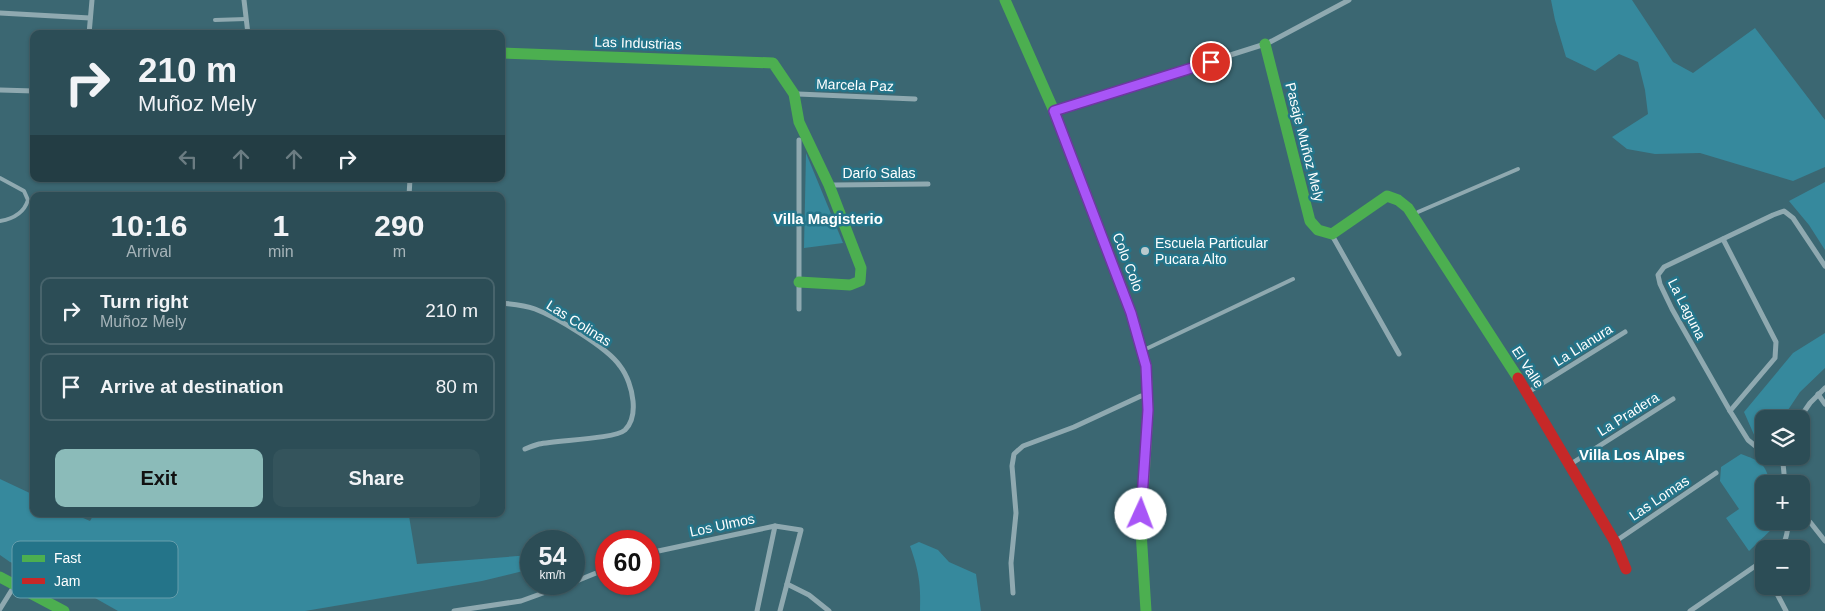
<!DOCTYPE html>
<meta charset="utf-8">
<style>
:root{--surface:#2c4d56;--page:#34545c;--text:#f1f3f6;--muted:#a6b4b9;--line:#48646c;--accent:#8bbbb9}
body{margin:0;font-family:Helvetica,sans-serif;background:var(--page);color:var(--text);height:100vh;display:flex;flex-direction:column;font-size:19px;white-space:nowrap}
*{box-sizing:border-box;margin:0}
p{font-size:16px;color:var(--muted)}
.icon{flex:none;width:28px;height:28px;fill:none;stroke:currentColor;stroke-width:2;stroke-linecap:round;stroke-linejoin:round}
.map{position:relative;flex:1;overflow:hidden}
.drawer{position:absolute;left:30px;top:192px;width:475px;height:325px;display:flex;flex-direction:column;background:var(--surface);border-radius:10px;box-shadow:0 1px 4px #0004,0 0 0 1px var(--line)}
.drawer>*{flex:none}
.guide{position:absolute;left:30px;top:30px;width:475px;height:152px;border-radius:10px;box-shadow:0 1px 4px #0004,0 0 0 1px var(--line);background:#2c4d56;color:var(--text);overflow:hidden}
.buttons{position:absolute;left:1755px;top:410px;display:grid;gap:10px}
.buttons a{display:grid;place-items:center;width:55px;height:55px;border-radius:10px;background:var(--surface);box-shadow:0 1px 4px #0004,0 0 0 1px var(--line);font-size:25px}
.speed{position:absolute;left:520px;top:530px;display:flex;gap:10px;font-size:25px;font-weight:700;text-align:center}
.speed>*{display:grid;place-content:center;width:65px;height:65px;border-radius:50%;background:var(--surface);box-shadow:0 1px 4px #0004,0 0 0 1px var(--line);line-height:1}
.speed small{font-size:12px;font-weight:400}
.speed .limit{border:8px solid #d22;background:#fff;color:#111}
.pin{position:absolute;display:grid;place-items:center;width:42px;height:42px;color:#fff;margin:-21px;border:2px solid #fff;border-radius:50%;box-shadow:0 1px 5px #0007}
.me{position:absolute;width:55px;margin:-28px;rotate:2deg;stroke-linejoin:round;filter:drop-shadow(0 0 4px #0008)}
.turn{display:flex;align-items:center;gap:18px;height:105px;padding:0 25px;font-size:22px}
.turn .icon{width:65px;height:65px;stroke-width:2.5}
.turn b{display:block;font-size:35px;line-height:42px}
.lanes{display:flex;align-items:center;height:48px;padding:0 25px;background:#0003;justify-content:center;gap:25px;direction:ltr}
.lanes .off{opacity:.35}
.eta{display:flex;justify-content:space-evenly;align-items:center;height:85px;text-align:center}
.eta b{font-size:30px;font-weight:700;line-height:35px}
.button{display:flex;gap:10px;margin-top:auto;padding:10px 25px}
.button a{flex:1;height:58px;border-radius:10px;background:var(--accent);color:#111;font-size:20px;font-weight:700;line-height:58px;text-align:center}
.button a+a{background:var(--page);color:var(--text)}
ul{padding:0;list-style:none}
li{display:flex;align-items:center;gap:15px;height:68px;margin:0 10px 8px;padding:0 15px;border:2px solid var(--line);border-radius:10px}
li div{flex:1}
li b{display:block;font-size:19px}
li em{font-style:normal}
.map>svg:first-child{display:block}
.green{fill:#36899d}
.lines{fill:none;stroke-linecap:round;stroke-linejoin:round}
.lane{stroke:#8fa9b0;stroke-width:4}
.street{stroke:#8fa9b0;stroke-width:5}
.fast{stroke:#4caf50;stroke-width:11}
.jam{stroke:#c62828;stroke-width:11}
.route-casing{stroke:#6d37a1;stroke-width:12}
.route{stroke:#a855f7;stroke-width:9}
.poi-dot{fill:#bacace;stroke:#247489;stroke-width:2}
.labels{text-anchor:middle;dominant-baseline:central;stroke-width:5;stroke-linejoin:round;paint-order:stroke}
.street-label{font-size:14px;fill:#fff;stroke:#247489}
.poi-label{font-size:14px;fill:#fff;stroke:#247489;text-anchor:start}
.neighbourhood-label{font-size:15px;font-weight:bold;fill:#fff;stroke:#247489}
.key{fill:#247489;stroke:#669eac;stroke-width:1}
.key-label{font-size:14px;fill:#fff}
</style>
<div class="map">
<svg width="1825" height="611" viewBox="0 0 1825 611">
<rect width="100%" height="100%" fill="#3b6772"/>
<!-- green -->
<g class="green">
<polygon points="1551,0 1632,0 1673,62 1693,73 1755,28 1825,120 1825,167 1793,181 1700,153 1655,154 1627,149 1612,137 1648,114 1645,90 1638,62 1619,54 1595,71 1566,57 1555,20"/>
<polygon points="806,153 843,243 804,248"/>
<polygon points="1825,182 1825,250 1809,225 1789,201"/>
<polygon points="1825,333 1825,368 1800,392 1782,419 1764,419 1764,441 1755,437 1744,412 1793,353"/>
<path d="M1741 454C1760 461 1766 463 1770 484H1764V521H1775V526L1749 551 1726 518 1739 509 1720 481 1721 467Z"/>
<polygon points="0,479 34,495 34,514 74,514 90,521 94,514 360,514 409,516 417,564 531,555 531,569 482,581 305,611 118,611 88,594 76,573 60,559 28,569 10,562 0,555"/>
<path d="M919 542 938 550 949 562 976 574 981 611H920C921 585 919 571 910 546Z"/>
</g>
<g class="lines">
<!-- lane -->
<g class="lane">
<polyline points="215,20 246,19"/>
<path d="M0 178 24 191 28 200C24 213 12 219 0 221"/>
<polyline points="1418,212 1518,169"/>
<polyline points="1148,348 1293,279"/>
</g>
<!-- street -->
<g class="street">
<polyline points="244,0 248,34"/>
<polyline points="0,13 90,18"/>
<polyline points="89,34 92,0"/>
<polyline points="1270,42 1349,0"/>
<polyline points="0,90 34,91"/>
<polyline points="798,94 915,99"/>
<polyline points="1060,109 1262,45"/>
<polyline points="799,140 799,279"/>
<polyline points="834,185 928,184"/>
<polyline points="409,196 410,179"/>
<polyline points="1333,237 1399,354"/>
<polyline points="1723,239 1776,342 1775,358 1730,411"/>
<path d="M501 303C513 304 524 305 535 309 556 317 607 347 620 366 627 375 632 389 633 401 634 411 633 422 625 430 615 439 557 440 539 444 535 445 530 447 525 449"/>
<polyline points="799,309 799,287"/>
<polyline points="1530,391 1625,332"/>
<polyline points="1818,394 1825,404"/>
<polyline points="1799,419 1810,403 1825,388"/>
<polyline points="1764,453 1748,440 1730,411 1672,309 1660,284 1658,275 1664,267 1773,215 1784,211 1793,218 1825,266"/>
<polyline points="1771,456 1783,463"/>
<polyline points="1784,456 1783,463 1785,484"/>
<polyline points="1574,462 1673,399"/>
<polyline points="1801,519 1810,522 1825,541"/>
<polyline points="1619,539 1716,473"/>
<path d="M1779 549C1787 542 1787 531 1789 521"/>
<polyline points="649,553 775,526 801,530 780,611"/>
<polyline points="1759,564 1764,572"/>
<polyline points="574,582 606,569"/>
<polyline points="787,584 809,595 829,611"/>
<polyline points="1773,586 1786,611"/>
<polyline points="1013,593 1011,563 1016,513 1012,466 1014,454 1023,446 1074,427 1141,396"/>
<polyline points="0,609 13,588"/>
<polyline points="454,611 521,601 568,584"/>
<polyline points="757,611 775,526"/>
<polyline points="1690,611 1764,560"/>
</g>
<!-- fast -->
<g class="fast">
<polyline points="1005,0 1054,111 1131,313 1146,366 1148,410 1141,531 1146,611"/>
<polyline points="1265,44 1310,221 1318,230 1332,234 1387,196 1398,200 1408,208 1518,378"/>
<polyline points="501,53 773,63 794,94 799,122 829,185 861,268 860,281 850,285 799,282"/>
<polyline points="0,577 64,611"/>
</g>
<!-- jam -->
<polyline class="jam" points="1518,378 1615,542 1626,569"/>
</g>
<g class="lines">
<defs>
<polyline id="route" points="1141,514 1148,410 1146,366 1131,313 1054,111 1211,62"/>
</defs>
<!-- route casing -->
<use href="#route" class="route-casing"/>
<!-- route -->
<use href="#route" class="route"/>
</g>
<!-- markers -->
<circle class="poi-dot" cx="1145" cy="251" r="5"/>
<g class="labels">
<!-- street labels -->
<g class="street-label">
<text transform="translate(638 43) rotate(2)">Las Industrias</text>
<text transform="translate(855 85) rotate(2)">Marcela Paz</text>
<text transform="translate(1305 142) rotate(76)">Pasaje Muñoz Mely</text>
<text x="879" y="173">Darío Salas</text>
<text transform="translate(1128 262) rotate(69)">Colo Colo</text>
<text transform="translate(1687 309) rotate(63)">La Laguna</text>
<text transform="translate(579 323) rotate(32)">Las Colinas</text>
<text transform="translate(1583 345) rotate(-32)">La Llanura</text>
<text transform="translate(1528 367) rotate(57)">El Valle</text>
<text transform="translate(1628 414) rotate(-32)">La Pradera</text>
<text transform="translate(1659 498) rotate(-34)">Las Lomas</text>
<text transform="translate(722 525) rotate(-12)">Los Ulmos</text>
</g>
<!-- poi labels -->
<g class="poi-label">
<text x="1155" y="243">Escuela Particular<tspan x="1155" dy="16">Pucara Alto</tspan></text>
</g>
<!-- neighbourhood labels -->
<g class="neighbourhood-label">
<text x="828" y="218">Villa Magisterio</text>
<text x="1632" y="454">Villa Los Alpes</text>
</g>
</g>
<!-- legend -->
<rect x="12" y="541" width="166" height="57" rx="8" class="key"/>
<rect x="22" y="555" width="23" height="7" fill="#4caf50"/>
<rect x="22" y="578" width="23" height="6" fill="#c62828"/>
<g class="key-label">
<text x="54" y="563">Fast</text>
<text x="54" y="586">Jam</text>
</g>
</svg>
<div class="buttons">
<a><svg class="icon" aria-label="layers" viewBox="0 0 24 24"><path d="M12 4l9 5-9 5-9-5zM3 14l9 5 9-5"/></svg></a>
<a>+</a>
<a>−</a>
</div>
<div class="speed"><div>54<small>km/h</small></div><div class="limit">60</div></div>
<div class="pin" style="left:1211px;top:62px;background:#d93025"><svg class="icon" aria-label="arrive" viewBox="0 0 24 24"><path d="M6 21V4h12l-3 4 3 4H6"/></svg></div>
<svg class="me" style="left:1141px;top:514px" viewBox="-20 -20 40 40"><circle r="19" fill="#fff"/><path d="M0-13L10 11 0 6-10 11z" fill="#a855f7"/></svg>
<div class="guide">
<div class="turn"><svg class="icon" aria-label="right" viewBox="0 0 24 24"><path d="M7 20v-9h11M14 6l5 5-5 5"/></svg><div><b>210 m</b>Muñoz Mely</div></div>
<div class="lanes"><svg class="icon off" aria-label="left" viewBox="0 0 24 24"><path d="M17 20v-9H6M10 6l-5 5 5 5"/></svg><svg class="icon off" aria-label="ahead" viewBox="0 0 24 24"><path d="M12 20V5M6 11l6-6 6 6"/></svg><svg class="icon off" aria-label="ahead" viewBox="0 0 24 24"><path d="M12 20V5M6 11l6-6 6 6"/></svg><svg class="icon" aria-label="right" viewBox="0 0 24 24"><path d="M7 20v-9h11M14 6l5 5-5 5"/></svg></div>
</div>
<section class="drawer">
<div class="eta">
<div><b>10:16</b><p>Arrival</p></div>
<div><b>1</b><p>min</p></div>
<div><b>290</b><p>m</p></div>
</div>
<ul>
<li><svg class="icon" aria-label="right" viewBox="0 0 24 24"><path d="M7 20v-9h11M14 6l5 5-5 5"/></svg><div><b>Turn right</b><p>Muñoz Mely</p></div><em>210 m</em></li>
<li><svg class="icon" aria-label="arrive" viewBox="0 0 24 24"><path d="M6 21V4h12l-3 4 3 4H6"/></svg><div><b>Arrive at destination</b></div><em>80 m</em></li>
</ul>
<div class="button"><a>Exit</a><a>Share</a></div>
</section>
</div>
